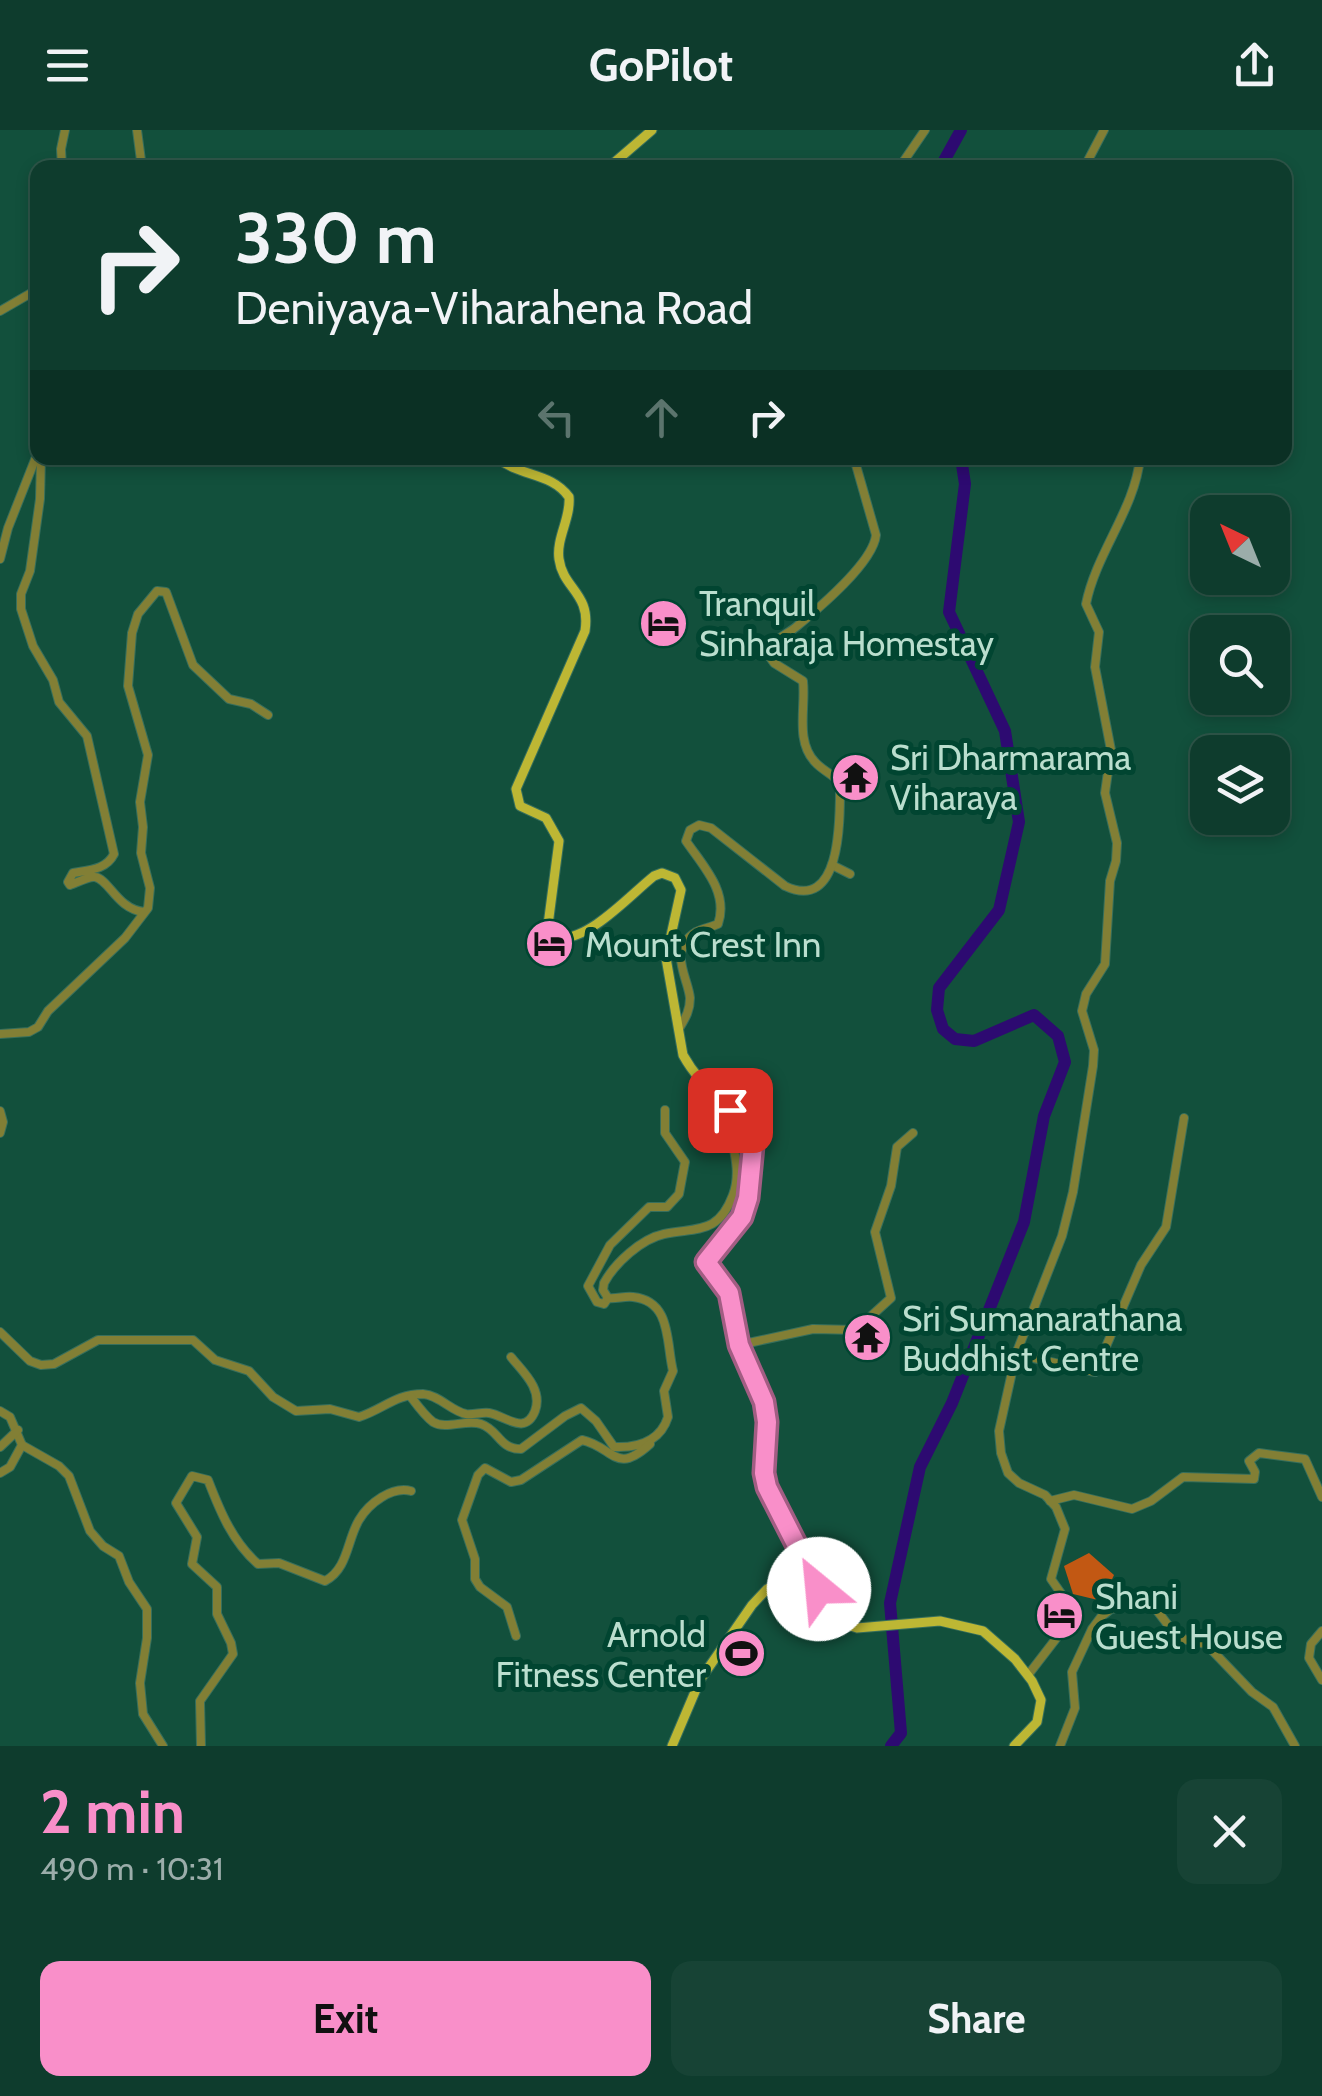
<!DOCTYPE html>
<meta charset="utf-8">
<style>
:root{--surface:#0e3c2d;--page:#174335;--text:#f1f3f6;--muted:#9badaa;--line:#2e5649;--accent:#f98fc9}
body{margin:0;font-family:Cabin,sans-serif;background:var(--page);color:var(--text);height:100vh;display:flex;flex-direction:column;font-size:38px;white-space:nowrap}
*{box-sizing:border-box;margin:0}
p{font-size:32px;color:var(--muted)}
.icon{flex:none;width:55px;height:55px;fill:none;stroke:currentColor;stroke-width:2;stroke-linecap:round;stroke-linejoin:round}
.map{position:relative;height:1616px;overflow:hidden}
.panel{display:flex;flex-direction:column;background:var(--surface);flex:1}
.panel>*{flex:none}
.banner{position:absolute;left:30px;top:30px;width:1262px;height:305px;border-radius:20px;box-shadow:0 5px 15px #0003,0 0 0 2px var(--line);background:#0e3c2d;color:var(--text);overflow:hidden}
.needle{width:65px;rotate:317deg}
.tools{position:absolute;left:1190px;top:365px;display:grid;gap:20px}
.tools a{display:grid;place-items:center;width:100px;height:100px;border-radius:20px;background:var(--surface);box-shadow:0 5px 15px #0003,0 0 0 2px var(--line);font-size:50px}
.pin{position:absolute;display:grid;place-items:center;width:85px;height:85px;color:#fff;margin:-42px;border-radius:20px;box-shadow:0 5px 15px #0006}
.me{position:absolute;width:110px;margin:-55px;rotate:332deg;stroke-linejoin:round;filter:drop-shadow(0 0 8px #0008)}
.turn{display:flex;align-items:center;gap:35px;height:210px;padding:0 40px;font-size:45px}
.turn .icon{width:130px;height:130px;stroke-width:2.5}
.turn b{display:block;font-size:70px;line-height:85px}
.lanes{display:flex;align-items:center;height:95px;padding:0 40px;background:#0003;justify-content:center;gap:50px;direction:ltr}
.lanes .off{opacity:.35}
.round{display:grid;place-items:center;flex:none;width:105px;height:105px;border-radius:20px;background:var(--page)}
.headline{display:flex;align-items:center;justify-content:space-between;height:170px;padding:0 40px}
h1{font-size:60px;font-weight:700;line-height:75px;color:var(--accent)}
.cta{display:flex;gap:20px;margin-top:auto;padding:20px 40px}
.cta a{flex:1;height:115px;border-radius:20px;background:var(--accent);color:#111;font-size:40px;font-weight:700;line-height:115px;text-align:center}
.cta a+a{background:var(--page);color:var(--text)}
header{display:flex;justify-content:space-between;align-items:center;height:130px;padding:0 40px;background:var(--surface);font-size:45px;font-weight:700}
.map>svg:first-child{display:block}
.forest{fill:#c25813}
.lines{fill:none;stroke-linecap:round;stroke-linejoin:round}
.river{stroke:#2d0a71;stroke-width:12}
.minor-casing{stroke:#376f5c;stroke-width:10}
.major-casing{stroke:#376f5c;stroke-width:11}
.minor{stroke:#827f35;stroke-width:8}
.major{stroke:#bdb734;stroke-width:9}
.route-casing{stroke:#a25d83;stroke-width:25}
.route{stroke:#f98fc9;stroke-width:18}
.labels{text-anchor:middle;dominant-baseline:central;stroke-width:10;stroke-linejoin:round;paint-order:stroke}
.poi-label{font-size:35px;fill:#badece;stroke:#014531;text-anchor:start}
</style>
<header><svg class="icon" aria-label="menu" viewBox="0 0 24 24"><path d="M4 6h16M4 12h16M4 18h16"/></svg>GoPilot<svg class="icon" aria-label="share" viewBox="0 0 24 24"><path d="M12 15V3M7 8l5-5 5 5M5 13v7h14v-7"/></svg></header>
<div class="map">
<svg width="1322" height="1616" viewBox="0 0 1322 1616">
<rect width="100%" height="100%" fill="#12503c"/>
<!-- forest -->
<polygon class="forest" points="1089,1423 1114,1445 1102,1471 1073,1464 1064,1436"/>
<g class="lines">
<!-- river -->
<g class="river">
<polyline points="940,38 961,0"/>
<polyline points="891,1616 901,1603 890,1473 920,1337 952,1273 1024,1092 1044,986 1065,932 1058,906 1034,885 974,911 955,909 943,899 937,880 939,858 999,780 1019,692 1005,601 949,482 965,354 961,328"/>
</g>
<defs>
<g id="minor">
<polyline points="137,0 142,38"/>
<polyline points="62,38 61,19 65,0"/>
<polyline points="899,38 925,0"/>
<polyline points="1084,38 1104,0"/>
<polyline points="0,181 38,159"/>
<path d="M41 328 40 369 30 441 21 464V479L33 516 53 550 59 572 87 606 114 724C106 740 89 740 73 743L68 752 70 755C76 753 89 746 95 747 109 749 117 779 144 782"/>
<polyline points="0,429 8,398 38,322"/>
<polyline points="832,735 850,744"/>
<path d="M680 897C686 887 690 880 690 868 688 847 667 820 696 802 702 799 711 797 718 794 729 762 703 736 686 711L690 700 699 695 711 698 785 756C842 783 840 689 840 653 833 644 823 641 815 632 795 611 806 577 803 551L774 533 767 523C772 510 786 505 796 497 819 478 873 433 876 405L854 328"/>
<polyline points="0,904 29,902 38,897 48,881 125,808 148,778 150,758 141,723 143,697 140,672 148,625 128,556 132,503 138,484 157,461 166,462 193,535 229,569 251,574 268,585"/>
<polyline points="0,981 3,992 0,1003"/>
<polyline points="608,1168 604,1174 597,1172 588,1156 610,1115 649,1077 667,1077 679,1064 685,1032 665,1003 665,980"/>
<path d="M0 1202 30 1231 41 1235 54 1234 98 1210H193L215 1230 249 1241 273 1267 296 1281 330 1279 359 1287C384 1279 395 1264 423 1264 439 1265 451 1281 466 1284 473 1285 482 1282 489 1283 506 1286 525 1306 535 1281 543 1259 523 1242 511 1227"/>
<polyline points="739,1215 813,1199 856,1200 865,1196 870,1187 891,1168 875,1102 891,1056 897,1017 913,1003"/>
<polyline points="1016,1224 1095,1242 1141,1135 1166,1097 1184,988"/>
<path d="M411 1267C417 1275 425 1286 433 1292 446 1300 466 1289 481 1294 499 1300 499 1319 521 1319L565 1286 581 1278 596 1291 614 1317C637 1318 660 1312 668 1287L664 1261 673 1241C666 1213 672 1171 633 1167 624 1166 617 1169 608 1168L603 1160 604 1153C615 1133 641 1109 664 1104 697 1097 718 1105 733 1065 745 1032 724 1004 731 980"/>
<polyline points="0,1281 10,1287 22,1315 10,1337 0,1343"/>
<polyline points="22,1315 59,1336 69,1346 90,1401 103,1416 119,1426 129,1452 147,1479 147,1508 140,1553 143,1584 163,1616"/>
<polyline points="0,1317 18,1300"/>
<polyline points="1050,1371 1074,1365 1132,1379 1151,1371 1183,1347 1254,1349 1255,1342 1249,1331 1259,1323 1305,1329 1322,1367"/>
<polyline points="1322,1501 1311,1514 1309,1528 1322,1550"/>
<path d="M516 1506 507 1477 480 1457 475 1449V1429L462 1390 478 1345 485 1338 511 1352 521 1350 582 1310C614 1317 615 1346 650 1314"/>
<path d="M1028 1545 1065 1497V1469L1051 1449 1065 1399 1056 1377 1045 1365 1019 1353 1008 1343 1001 1323 999 1301 1016 1224 1062 1106 1073 1062 1093 936 1094 920 1082 881 1086 864 1105 834 1110 751 1116 731 1117 713 1105 663 1111 620 1095 537 1099 502 1086 474C1096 423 1135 379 1140 328"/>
<path d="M201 1616 200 1571 233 1524 231 1513 217 1484V1457L192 1434 197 1407 176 1373 192 1346 208 1350C220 1381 232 1411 258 1434L279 1433 325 1451C348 1439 347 1410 359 1390 369 1373 392 1356 411 1361"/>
<polyline points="1060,1616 1075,1578 1072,1542 1092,1499 1101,1487 1111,1479 1141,1473 1155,1478 1178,1508 1206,1514 1252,1562 1273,1577 1295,1616"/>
</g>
<g id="major">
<polyline points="608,38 652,0"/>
<path d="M498 328C520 347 551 342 569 367 571 388 556 408 559 429 563 459 591 463 585 501L516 659 520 676 546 688 559 711 548 795 558 808C589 811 630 765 654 746L662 743 675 748 681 760 666 828 683 925C712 978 761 978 751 1051 749 1061 748 1072 744 1082 736 1102 715 1113 706 1132L729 1163 739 1215 764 1272 767 1292 764 1343 767 1357 831 1480 847 1495 857 1498 940 1491 983 1501 1015 1529 1032 1551 1041 1570 1037 1592 1014 1616"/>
<polyline points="672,1616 700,1550 752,1475 767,1459 808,1438"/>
</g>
</defs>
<!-- minor casing -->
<use href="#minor" class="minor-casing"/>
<!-- major casing -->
<use href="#major" class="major-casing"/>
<!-- minor -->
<use href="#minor" class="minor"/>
<!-- major -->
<use href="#major" class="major"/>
</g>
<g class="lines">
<defs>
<polyline id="route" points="730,980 748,1004 753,1016 748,1068 742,1087 706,1132 729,1163 739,1215 764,1272 767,1292 764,1343 767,1357 819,1459"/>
</defs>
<!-- route casing -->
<use href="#route" class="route-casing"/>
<!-- route -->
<use href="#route" class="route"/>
</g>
<!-- icons -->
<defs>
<symbol id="hotel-disc" viewBox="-11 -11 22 22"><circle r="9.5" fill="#f98fc9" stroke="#014531"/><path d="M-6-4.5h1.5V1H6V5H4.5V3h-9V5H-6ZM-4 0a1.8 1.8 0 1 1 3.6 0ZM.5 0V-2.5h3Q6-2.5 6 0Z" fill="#111"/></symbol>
<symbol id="temple-disc" viewBox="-11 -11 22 22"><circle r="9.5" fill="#f98fc9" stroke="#014531"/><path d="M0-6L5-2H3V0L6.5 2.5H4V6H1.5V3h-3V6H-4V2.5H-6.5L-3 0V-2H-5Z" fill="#111"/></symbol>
<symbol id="stadium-disc" viewBox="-11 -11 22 22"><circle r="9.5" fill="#f98fc9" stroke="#014531"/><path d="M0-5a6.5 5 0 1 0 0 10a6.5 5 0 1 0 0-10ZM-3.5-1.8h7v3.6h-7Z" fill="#111"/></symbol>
</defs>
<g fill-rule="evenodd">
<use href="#hotel-disc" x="636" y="466" width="55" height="55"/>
<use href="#temple-disc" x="828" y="620" width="55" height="55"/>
<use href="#hotel-disc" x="522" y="786" width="55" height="55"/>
<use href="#temple-disc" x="840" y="1180" width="55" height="55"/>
<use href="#hotel-disc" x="1032" y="1458" width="55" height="55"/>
<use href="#stadium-disc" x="714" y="1496" width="55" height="55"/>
</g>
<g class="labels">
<!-- poi labels -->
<g class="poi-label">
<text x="699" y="473">Tranquil<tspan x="699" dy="40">Sinharaja Homestay</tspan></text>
<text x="890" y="627">Sri Dharmarama<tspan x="890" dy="40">Viharaya</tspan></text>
<text x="585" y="814">Mount Crest Inn</text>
<text x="902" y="1188">Sri Sumanarathana<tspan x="902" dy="40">Buddhist Centre</tspan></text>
<text x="1095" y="1466">Shani<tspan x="1095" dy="40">Guest House</tspan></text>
<text x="706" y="1504" text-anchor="end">Arnold<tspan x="706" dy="40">Fitness Center</tspan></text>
</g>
</g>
</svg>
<div class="tools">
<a><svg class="needle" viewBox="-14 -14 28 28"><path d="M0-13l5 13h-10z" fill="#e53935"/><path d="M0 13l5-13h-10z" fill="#9badaa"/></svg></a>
<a><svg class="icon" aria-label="search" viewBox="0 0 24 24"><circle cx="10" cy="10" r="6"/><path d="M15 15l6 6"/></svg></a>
<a><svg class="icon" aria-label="layers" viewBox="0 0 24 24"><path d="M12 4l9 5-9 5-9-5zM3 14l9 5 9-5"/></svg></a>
</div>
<div class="pin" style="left:730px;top:980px;background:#d93025"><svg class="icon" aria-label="arrive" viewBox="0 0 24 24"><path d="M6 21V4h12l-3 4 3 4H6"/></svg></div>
<svg class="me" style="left:819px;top:1459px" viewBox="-20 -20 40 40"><circle r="19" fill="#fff"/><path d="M0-13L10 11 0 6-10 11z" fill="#f98fc9"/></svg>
<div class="banner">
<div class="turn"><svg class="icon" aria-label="right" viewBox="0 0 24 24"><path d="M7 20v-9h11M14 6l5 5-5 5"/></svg><div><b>330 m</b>Deniyaya-Viharahena Road</div></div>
<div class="lanes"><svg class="icon off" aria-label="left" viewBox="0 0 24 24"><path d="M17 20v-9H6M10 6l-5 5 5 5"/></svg><svg class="icon off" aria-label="ahead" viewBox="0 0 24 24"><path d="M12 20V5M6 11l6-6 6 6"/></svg><svg class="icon" aria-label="right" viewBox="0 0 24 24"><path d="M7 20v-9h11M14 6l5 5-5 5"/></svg></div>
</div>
</div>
<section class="panel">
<div class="headline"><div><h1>2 min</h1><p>490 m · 10:31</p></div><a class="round"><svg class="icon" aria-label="close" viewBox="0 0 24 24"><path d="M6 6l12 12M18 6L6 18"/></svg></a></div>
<div class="cta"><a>Exit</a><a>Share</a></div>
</section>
